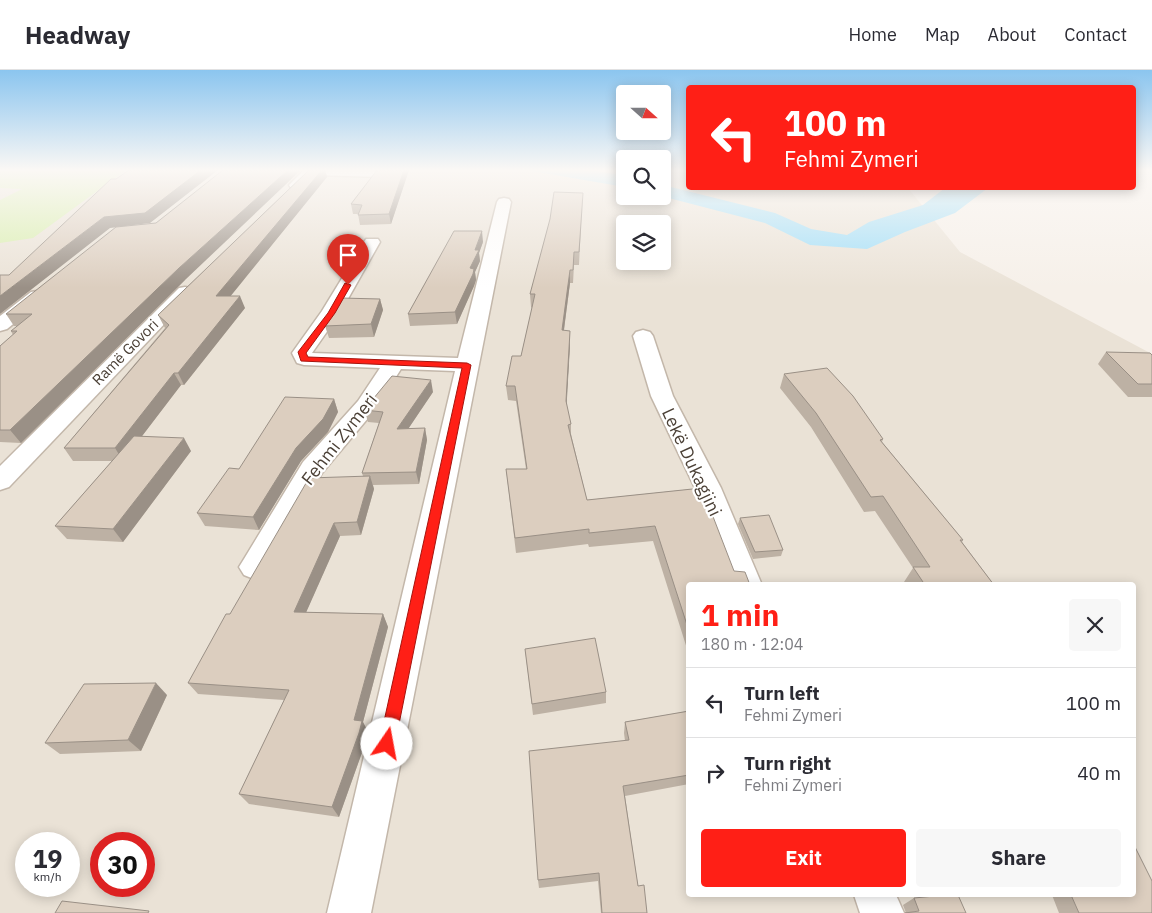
<!DOCTYPE html>
<meta charset="utf-8">
<style>
:root{--surface:#fff;--page:#f7f7f7;--text:#2b2b33;--muted:#7c7c81;--line:#e1e1e2;--accent:#ff1f16}
body{margin:0;font-family:"IBM Plex Sans",sans-serif;background:var(--page);color:var(--text);height:100vh;display:flex;flex-direction:column;font-size:19px;white-space:nowrap}
*{box-sizing:border-box;margin:0}
p{font-size:16px;color:var(--muted)}
.icon{flex:none;width:28px;height:28px;fill:none;stroke:currentColor;stroke-width:2;stroke-linecap:round;stroke-linejoin:round}
.map{position:relative;flex:1;overflow:hidden}
.sheet{position:absolute;left:686px;top:512px;width:450px;height:315px;display:flex;flex-direction:column;background:var(--surface);border-radius:5px;box-shadow:0 2px 12px #0003}
.sheet>*{flex:none}
.hud{position:absolute;left:686px;top:15px;width:450px;height:105px;border-radius:5px;box-shadow:0 2px 12px #0003;background:#ff1f16;color:#fff;overflow:hidden}
.needle{width:32px;rotate:111deg}
.buttons{position:absolute;left:616px;top:15px;display:grid;gap:10px}
.buttons a{display:grid;place-items:center;width:55px;height:55px;border-radius:5px;background:var(--surface);box-shadow:0 2px 12px #0003;font-size:25px}
.speed{position:absolute;left:15px;top:762px;display:flex;gap:10px;font-size:25px;font-weight:700;text-align:center}
.speed>*{display:grid;place-content:center;width:65px;height:65px;border-radius:50%;background:var(--surface);box-shadow:0 2px 12px #0003;line-height:1}
.speed small{font-size:12px;font-weight:400}
.speed .limit{border:8px solid #d22;background:#fff;color:#111}
.pin{position:absolute;display:grid;place-items:center;width:42px;height:42px;color:#fff;margin:-51px -21px;border-radius:50% 50% 50% 0;rotate:-45deg;box-shadow:0 0 5px #0007}
.pin .icon{rotate:45deg}
.me{position:absolute;width:55px;margin:-28px;rotate:12deg;stroke-linejoin:round;filter:drop-shadow(0 0 4px #0008)}
.turn{display:flex;align-items:center;gap:18px;height:105px;padding:0 15px;font-size:22px}
.turn .icon{width:65px;height:65px;stroke-width:2.5}
.turn b{display:block;font-size:35px;line-height:42px}
.round{display:grid;place-items:center;flex:none;width:52px;height:52px;border-radius:5px;background:var(--page)}
.headline{display:flex;align-items:center;justify-content:space-between;height:85px;padding:0 15px}
h1{font-size:30px;font-weight:700;line-height:38px;color:var(--accent)}
.cta{display:flex;gap:10px;margin-top:auto;padding:10px 15px}
.cta a{flex:1;height:58px;border-radius:5px;background:var(--accent);color:#fff;font-size:20px;font-weight:700;line-height:58px;text-align:center}
.cta a+a{background:var(--page);color:var(--text)}
ul{padding:0;list-style:none}
li{display:flex;align-items:center;gap:15px;height:70px;padding:0 15px;border-top:1px solid var(--line)}
li div{flex:1}
li b{display:block;font-size:19px}
li em{font-style:normal}
header{display:flex;align-items:center;gap:30px;box-sizing:border-box;height:70px;padding:0 25px;background:var(--surface);border-bottom:1px solid var(--line)}
header strong{font-size:24px}
nav{display:flex;gap:28px;margin-inline-start:auto;font-size:18px}
.map>svg:first-child{display:block}
.residential{fill:#eae2d6;fill-rule:evenodd}
.green{fill:#d8eead}
.water{fill:#9fdef9}
.lines{fill:none;stroke-linecap:round;stroke-linejoin:round}
.street-casing{stroke:#c3b7aa;stroke-width:3}
.street{fill:#fff;fill-rule:evenodd}
.wall{fill:#bdb1a4}
.shaded-wall{fill:#9a9086}
.building{fill:#dccebf;stroke:#9a9086}
.route{fill:#ff1f16;stroke:#a6140e}
.labels{text-anchor:middle;dominant-baseline:central;stroke-width:4.5;stroke-linejoin:round;paint-order:stroke}
.far-street-label{font-size:15px;fill:#4b4036;stroke:#fff}
.street-label{font-size:18px;fill:#4b4036;stroke:#fff}
</style>
<header>
<strong>Headway</strong>
<nav><a>Home</a><a>Map</a><a>About</a><a>Contact</a></nav>
</header>
<div class="map">
<svg width="1152" height="843" viewBox="0 0 1152 843">
<rect width="100%" height="100%" fill="#f6f0e9"/>
<!-- residential -->
<path class="residential" d="M0 100H625V126H662L663 100H689V118H908L960 182 1152 284V843H0ZM625 154H662V191H625ZM689 515H1134V825H689ZM26 774H69V816H26ZM101 774H144V816H101Z"/>
<!-- green -->
<polygon class="green" points="126,100 33,168 0,173 0,130 22,119 0,118 0,101"/>
<!-- water -->
<g class="water">
<path d="M526 100C559 100 592 98 625 106V117Z"/>
<polygon points="663,115 775,143 811,159 847,165 869,152 923,135 945,118 988,118 955,143 905,162 867,179 810,175 765,153 661,126 662,126"/>
</g>
<g class="lines">
<defs>
<g id="street">
<polygon points="304,100 387,100 389,103 382,107 314,105 301,118 291,118 289,115"/>
<polygon points="504,128 509,129 511,132 371,843 327,843 455,301 401,299 374,341 322,403 264,505 254,509 244,505 239,497 244,489 303,392 358,331 380,298 304,295 297,293 292,283 322,241 366,169 378,169 380,172 340,243 312,283 458,288 497,132 499,129"/>
<polygon points="185,217 191,218 194,222 191,226 9,417 0,420 0,396 179,218"/>
<polygon points="37,221 43,222 46,226 43,230 7,259 0,261 0,246 31,222"/>
<polygon points="643,260 650,262 653,266 673,326 721,418 762,515 732,515 695,418 651,326 633,266 636,262"/>
<polygon points="854,825 896,825 904,843 860,843"/>
</g>
</defs>
<!-- street casing -->
<use href="#street" class="street-casing"/>
<!-- street -->
<use href="#street" class="street"/>
</g>
<!-- wall -->
<g class="wall">
<polygon points="309,100 325,100 327,107 230,226 245,238 184,315 181,315 142,366 191,381 123,472 67,469 55,456 112,391 73,391 64,378 165,258 158,245"/>
<polygon points="409,100 391,154 360,155 358,144 353,144 351,134"/>
<polygon points="582,134 579,195 574,195 573,213 570,213 564,260 570,275 566,335 571,354 571,364 587,430 702,418 689,515 689,585 653,471 589,477 588,474 516,483 506,399 526,399 516,331 508,330 506,316 521,286 532,238 531,237 530,224"/>
<polygon points="483,172 479,183 480,191 475,202 476,210 474,216 457,254 410,256 408,244"/>
<polygon points="185,210 21,373 0,372 0,276 13,265 11,261 18,256 14,256 6,244"/>
<polygon points="380,229 383,240 374,267 329,268 325,256"/>
<polygon points="1106,282 1152,285 1152,327 1128,327 1098,294"/>
<polygon points="784,304 883,369 882,372 963,470 962,472 994,515 906,515 904,512 913,498 875,441 864,442 811,357 780,318"/>
<polygon points="433,322 408,359 425,358 427,370 419,414 373,415 374,419 361,465 340,466 306,542 383,544 388,557 363,652 368,662 365,674 339,747 249,734 239,724 284,630 198,624 188,613 230,544 363,406 362,403 379,353 368,352 364,340"/>
<polygon points="334,329 338,342 328,362 301,391 259,460 205,456 197,443"/>
<polygon points="740,448 783,480 781,486 753,489 738,454"/>
<polygon points="525,579 606,622 606,633 533,645"/>
<polygon points="167,625 141,681 60,684 45,673"/>
<polygon points="689,641 689,714 625,726 638,816 647,843 601,843 598,811 539,818 538,810 625,671 624,663 625,652"/>
<polygon points="1052,825 1134,825 1152,843 1059,843"/>
<polygon points="914,828 966,843 906,843 903,835"/>
</g>
<!-- shaded-wall -->
<g class="shaded-wall">
<polygon points="201,100 218,100 150,153 110,158 0,244 0,226 104,147"/>
<polygon points="288,100 301,100 185,210 21,373 10,360 179,198"/>
<polygon points="322,100 325,100 327,107 221,238 216,226"/>
<polygon points="404,100 409,100 391,154 389,144"/>
<polygon points="482,161 483,172 479,183 480,191 475,202 476,210 474,216 457,254 455,242 475,180"/>
<polygon points="570,200 570,213 562,274 562,260"/>
<polygon points="240,226 245,238 184,315 178,303"/>
<polygon points="380,229 383,240 374,267 371,254"/>
<polygon points="570,261 570,275 566,346 566,331"/>
<polygon points="174,303 181,315 123,391 115,378"/>
<polygon points="431,310 433,322 400,371 397,359"/>
<polygon points="334,329 338,342 328,362 301,391 259,460 253,447 296,378"/>
<polygon points="425,358 427,370 419,414 416,402"/>
<polygon points="184,368 191,381 123,472 113,459"/>
<polygon points="370,406 374,419 361,465 357,452"/>
<polygon points="334,453 340,466 301,554 294,542"/>
<polygon points="383,544 388,557 363,652 368,662 365,674 339,747 332,737 354,650"/>
<polygon points="156,613 167,625 141,681 128,670"/>
</g>
<!-- building -->
<g class="building">
<polygon points="129,100 201,100 145,143 104,147 0,226 0,205 9,205 111,109 116,109"/>
<polygon points="223,100 288,100 179,198 10,360 0,360 0,276 17,261 11,261 32,244 6,244 116,157 156,153"/>
<polygon points="309,100 322,100 216,226 240,226 178,303 174,303 115,378 64,378 169,255 158,245"/>
<polygon points="377,100 404,100 389,144 358,145 362,135 351,134"/>
<polygon points="554,122 583,123 579,182 574,182 573,200 570,200 562,260 570,261 566,331 571,354 568,355 587,430 702,418 734,501 745,502 750,515 689,515 689,561 655,456 589,463 589,459 515,468 506,399 527,399 515,316 506,316 512,286 521,286 535,224 530,224 550,149"/>
<polygon points="454,161 482,161 475,180 479,180 470,198 474,199 473,204 455,242 408,244"/>
<polygon points="341,228 380,229 371,254 325,256 331,242"/>
<polygon points="1106,282 1150,283 1152,285 1152,314 1138,314"/>
<polygon points="827,298 853,326 883,369 880,370 963,470 960,470 994,515 925,515 913,497 930,497 883,426 871,427 816,343 784,304"/>
<polygon points="392,306 431,310 397,359 425,358 416,402 362,403 383,342 364,340"/>
<polygon points="285,327 334,329 323,349 296,378 253,447 197,443 229,398 239,399"/>
<polygon points="134,366 184,368 113,459 55,456"/>
<polygon points="370,406 357,452 334,453 294,542 383,544 354,650 362,651 359,663 332,737 239,724 289,620 188,613 226,544 230,544 309,408"/>
<polygon points="769,445 783,480 755,482 740,448"/>
<polygon points="595,568 606,622 532,634 525,579"/>
<polygon points="156,613 128,670 45,673 84,614"/>
<polygon points="689,641 689,705 623,716 638,816 644,815 647,843 602,843 599,803 538,810 529,681 629,670 625,652"/>
<polygon points="1134,775 1152,811 1152,843 1079,843 1071,825 1134,825"/>
<polygon points="945,825 958,825 966,843 905,843 919,841 914,828"/>
<polygon points="62,831 149,841 148,843 55,843"/>
</g>
<!-- sky -->
<linearGradient id="sky" x2="0" y2="1"><stop stop-color="#8bc5ef"/><stop offset="0.46" stop-color="#fbf8f5"/><stop offset="1" stop-color="#fbf8f5" stop-opacity="0"/></linearGradient>
<rect width="1152" height="218" fill="url(#sky)"/>
<!-- route -->
<polygon class="route" points="345,213 351,215 335,243 306,283 308,287 467,293 471,295 395,674 392,680 387,682 381,680 379,674 462,298 301,291 298,282 328,243"/>
<g class="labels">
<!-- far-street labels -->
<g class="far-street-label">
<text transform="translate(125 282) rotate(-45)">Ramë Govori</text>
</g>
<!-- street labels -->
<g class="street-label">
<text transform="translate(339 369) rotate(-52)">Fehmi Zymeri</text>
<text transform="translate(692 392) rotate(65)">Lekë Dukagjini</text>
</g>
</g>
</svg>
<div class="buttons">
<a><svg class="needle" viewBox="-14 -14 28 28"><path d="M0-13l5 13h-10z" fill="#e53935"/><path d="M0 13l5-13h-10z" fill="#7c7c81"/></svg></a>
<a><svg class="icon" aria-label="search" viewBox="0 0 24 24"><circle cx="10" cy="10" r="6"/><path d="M15 15l6 6"/></svg></a>
<a><svg class="icon" aria-label="layers" viewBox="0 0 24 24"><path d="M12 4l9 5-9 5-9-5zM3 14l9 5 9-5"/></svg></a>
</div>
<div class="speed"><div>19<small>km/h</small></div><div class="limit">30</div></div>
<div class="pin" style="left:348px;top:215px;background:#d93025"><svg class="icon" aria-label="arrive" viewBox="0 0 24 24"><path d="M6 21V4h12l-3 4 3 4H6"/></svg></div>
<svg class="me" style="left:387px;top:674px" viewBox="-20 -20 40 40"><circle r="19" fill="#fff"/><path d="M0-13L10 11 0 6-10 11z" fill="#ff1f16"/></svg>
<div class="hud">
<div class="turn"><svg class="icon" aria-label="left" viewBox="0 0 24 24"><path d="M17 20v-9H6M10 6l-5 5 5 5"/></svg><div><b>100 m</b>Fehmi Zymeri</div></div>
</div>
<section class="sheet">
<div class="headline"><div><h1>1 min</h1><p>180 m · 12:04</p></div><a class="round"><svg class="icon" aria-label="close" viewBox="0 0 24 24"><path d="M6 6l12 12M18 6L6 18"/></svg></a></div>
<ul>
<li><svg class="icon" aria-label="left" viewBox="0 0 24 24"><path d="M17 20v-9H6M10 6l-5 5 5 5"/></svg><div><b>Turn left</b><p>Fehmi Zymeri</p></div><em>100 m</em></li>
<li><svg class="icon" aria-label="right" viewBox="0 0 24 24"><path d="M7 20v-9h11M14 6l5 5-5 5"/></svg><div><b>Turn right</b><p>Fehmi Zymeri</p></div><em>40 m</em></li>
</ul>
<div class="cta"><a>Exit</a><a>Share</a></div>
</section>
</div>
